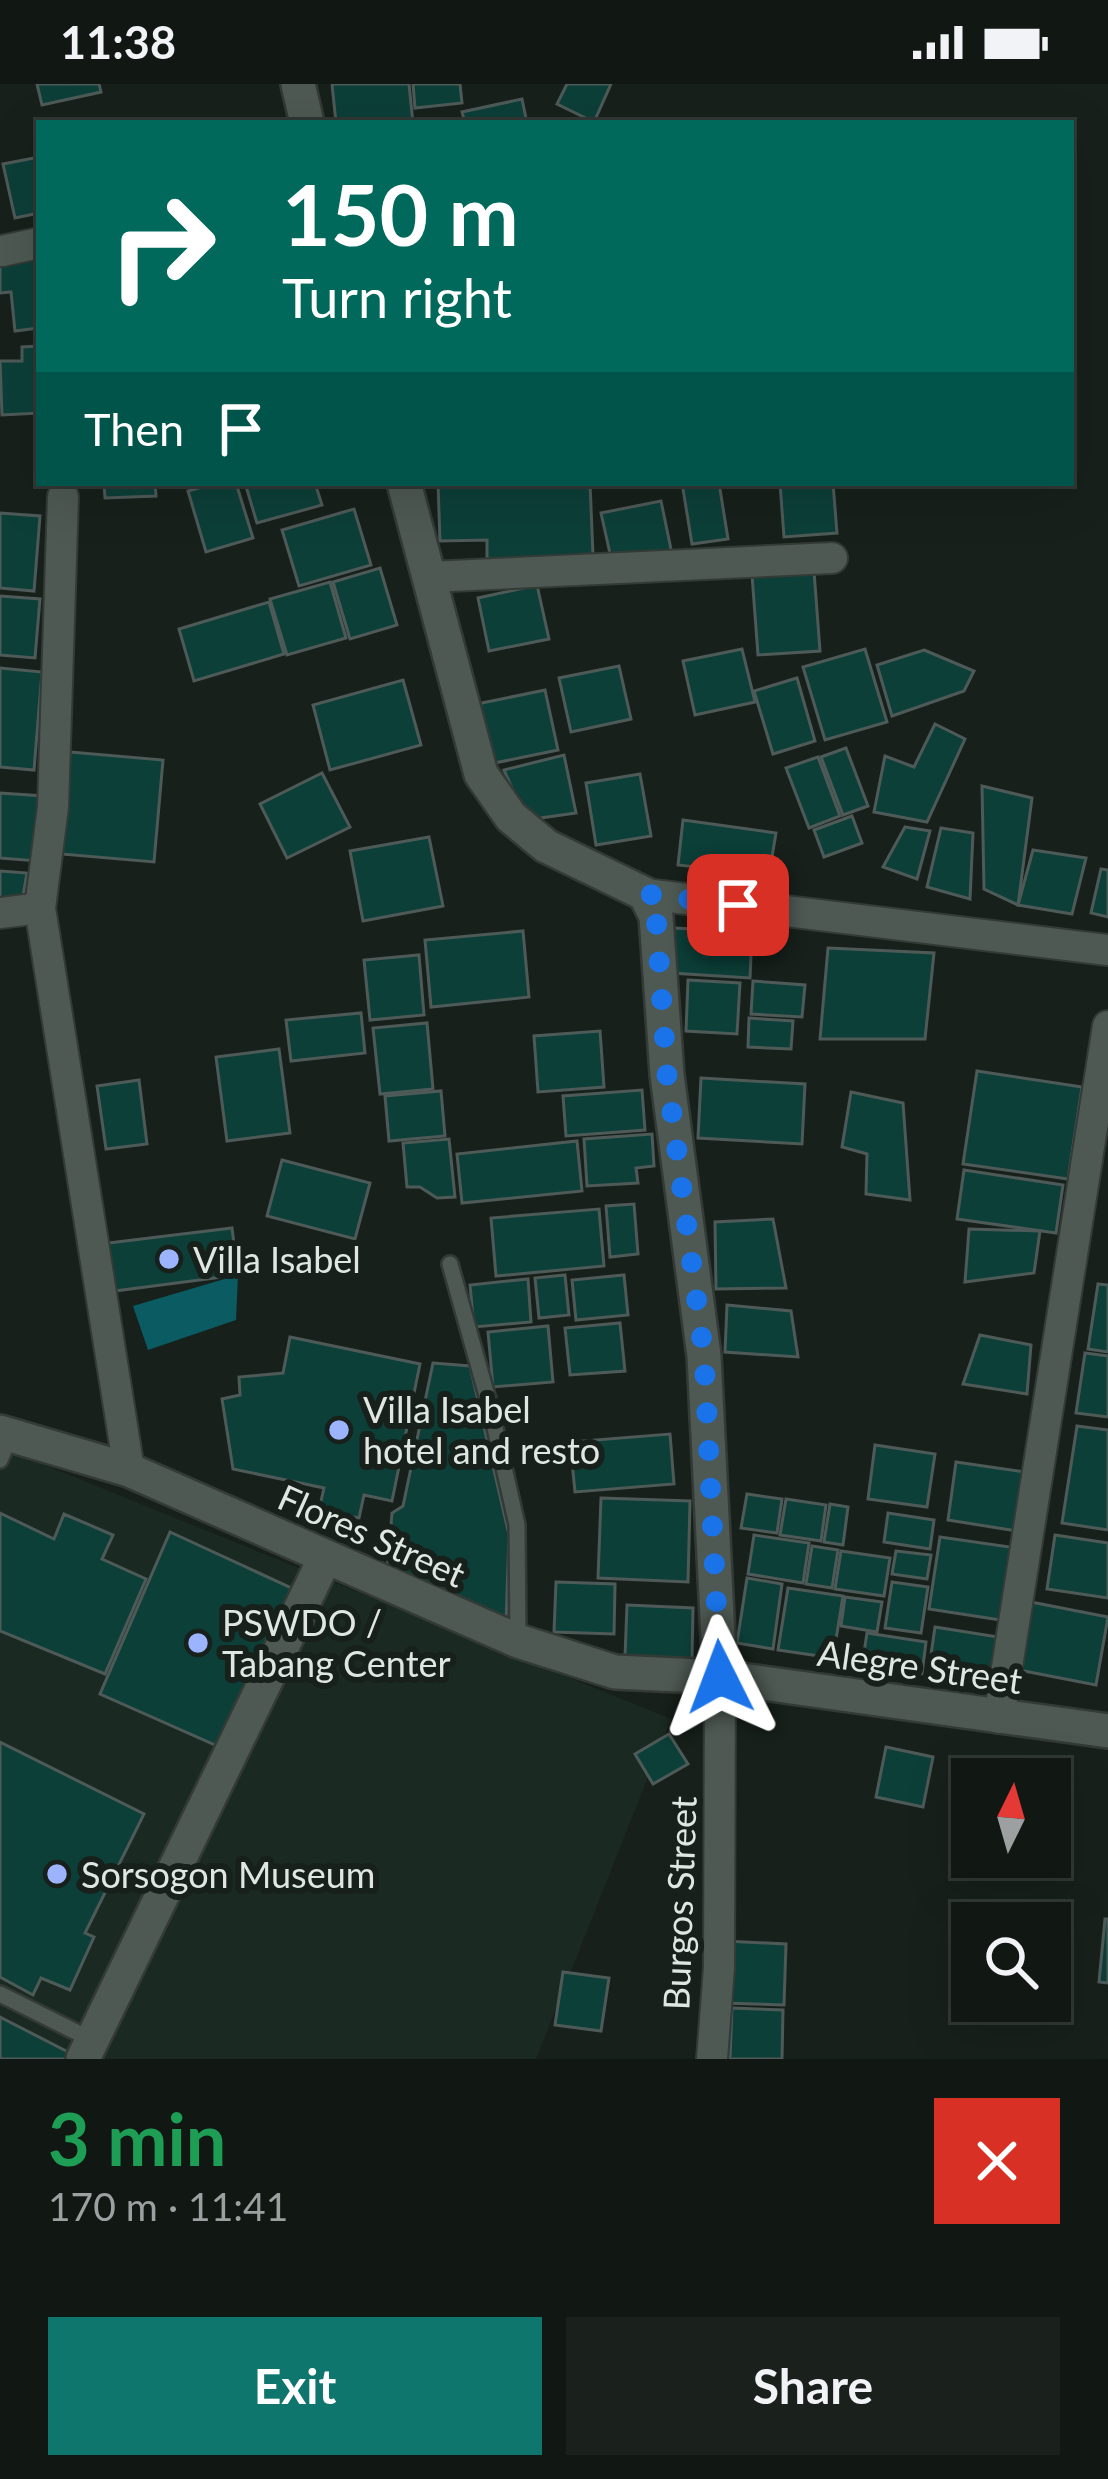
<!DOCTYPE html>
<meta charset="utf-8">
<style>
:root{--surface:#111814;--page:#1a211d;--text:#f1f3f6;--muted:#9ca0a0;--line:#303734;--accent:#0f766e}
body{margin:0;font-family:Lato,sans-serif;background:var(--page);color:var(--text);height:100vh;display:flex;flex-direction:column;font-size:45px;white-space:nowrap}
*{box-sizing:border-box;margin:0}
p{font-size:39px;color:var(--muted)}
.icon{flex:none;width:66px;height:66px;fill:none;stroke:currentColor;stroke-width:2;stroke-linecap:round;stroke-linejoin:round}
.map{position:relative;height:1975px;overflow:hidden}
.sheet{display:flex;flex-direction:column;background:var(--surface);flex:1}
.sheet>*{flex:none}
.hud{position:absolute;left:36px;top:36px;width:1038px;height:366px;border-radius:0px;box-shadow:0 12px 48px #0002,0 0 0 3px var(--line);background:#00695c;color:#fff;overflow:hidden}
.needle{width:78px;rotate:5deg}
.buttons{position:absolute;left:951px;top:1674px;display:grid;gap:24px}
.buttons a{display:grid;place-items:center;width:120px;height:120px;border-radius:0px;background:var(--surface);box-shadow:0 12px 48px #0002,0 0 0 3px var(--line);font-size:60px}
.pin{position:absolute;display:grid;place-items:center;width:102px;height:102px;color:#fff;margin:-51px;border-radius:24px;box-shadow:0 6px 18px #0006}
.me{position:absolute;width:132px;margin:-66px;rotate:357deg;stroke-linejoin:round;filter:drop-shadow(0 0 9px #0008)}
.turn{display:flex;align-items:center;gap:42px;height:252px;padding:0 48px;font-size:54px}
.turn .icon{width:156px;height:156px;stroke-width:2.5}
.turn b{display:block;font-size:84px;line-height:102px}
.then{display:flex;align-items:center;height:114px;padding:0 48px;background:#0003;gap:24px;font-size:45px}
.round{display:grid;place-items:center;flex:none;width:126px;height:126px;border-radius:0px;background:var(--page)}
.headline{display:flex;align-items:center;justify-content:space-between;height:204px;padding:0 48px}
h1{font-size:72px;font-weight:700;line-height:90px;color:#1e9e55}
.action{display:flex;gap:24px;margin-top:auto;padding:24px 48px}
.action a{flex:1;height:138px;border-radius:0px;background:var(--accent);color:#fff;font-size:48px;font-weight:700;line-height:138px;text-align:center}
.action a+a{background:var(--page);color:var(--text)}
.status{display:flex;justify-content:space-between;align-items:center;height:84px;padding:0 60px;background:var(--surface);direction:ltr}
.status svg{height:33px;fill:currentColor}
.map>svg:first-child{display:block}
.built{fill:#1a2a22}
.water{fill:#0a5b62}
.building{fill:#0c3f38;stroke:#4e5a58;stroke-width:3}
.lines{fill:none;stroke-linecap:round;stroke-linejoin:round}
.service-casing{stroke:#343a36;stroke-width:20}
.minor-casing{stroke:#343a36;stroke-width:34}
.tertiary-casing{stroke:#343a36;stroke-width:38}
.service{stroke:#4e5953;stroke-width:15}
.minor{stroke:#4e5953;stroke-width:30}
.tertiary{stroke:#4e5953;stroke-width:33}
.route{stroke:#1a73e8;stroke-width:21;stroke-dasharray:0 37.8}
.poi-dot{fill:#9cb4fd;stroke:#17201b;stroke-width:4.5}
.labels{text-anchor:middle;dominant-baseline:central;stroke-width:12;stroke-linejoin:round;paint-order:stroke}
.poi-label{font-size:36px;fill:#e0e6e2;stroke:#17201b;text-anchor:start}
.street-label{font-size:36px;fill:#e0e6e2;stroke:#17201b}
</style>
<div class="status"><b>11:38</b><svg viewBox="0 0 49 12"><path d="M0 12V9h3v3zM5 12V6h3v6zM10 12V3h3v9zM15 12V0h3v12zM26 1h20v11H26zM47 4h2v5h-2z"/></svg></div>
<div class="map">
<svg width="1108" height="1975" viewBox="0 0 1108 1975">
<rect width="100%" height="100%" fill="#17201b"/>
<!-- built -->
<polygon class="built" points="0,1363 671,1635 536,1975 0,1975"/>
<!-- water -->
<polygon class="water" points="238,1191 236,1236 148,1266 133,1222"/>
<!-- building -->
<g class="building">
<polygon points="37,0 99,0 101,8 42,21"/>
<polygon points="332,0 409,0 413,39 336,39"/>
<polygon points="413,0 460,0 462,19 415,24"/>
<polygon points="567,0 611,0 594,38 557,20"/>
<polygon points="522,15 527,39 465,39 462,28"/>
<polygon points="39,73 39,129 15,134 3,80"/>
<polygon points="39,169 39,244 15,247 11,208 0,209 0,173"/>
<polygon points="39,262 39,329 2,331 0,277 22,277 22,263"/>
<polygon points="104,399 155,399 156,412 105,414"/>
<polygon points="216,399 236,399 253,454 206,468 188,407"/>
<polygon points="245,399 315,399 322,421 257,439"/>
<polygon points="438,399 590,399 593,471 487,475 487,456 440,457"/>
<polygon points="682,399 719,399 728,455 692,460"/>
<polygon points="780,399 833,399 837,449 784,453"/>
<polygon points="661,417 672,470 613,483 601,429"/>
<polygon points="354,425 371,481 299,502 282,446"/>
<polygon points="0,429 40,432 34,507 0,504"/>
<polygon points="380,484 397,541 350,555 333,498"/>
<polygon points="814,487 820,567 758,571 752,491"/>
<polygon points="330,498 346,554 287,571 270,515"/>
<polygon points="537,501 549,555 489,567 478,514"/>
<polygon points="0,512 40,515 35,574 0,571"/>
<polygon points="269,518 284,570 194,597 179,545"/>
<polygon points="742,565 755,618 695,631 683,577"/>
<polygon points="865,565 887,638 825,656 803,583"/>
<polygon points="924,566 974,587 964,607 892,632 877,581"/>
<polygon points="619,582 631,635 571,648 559,594"/>
<polygon points="0,584 42,588 34,686 0,683"/>
<polygon points="797,594 815,657 773,670 754,607"/>
<polygon points="403,596 421,661 330,686 313,621"/>
<polygon points="545,606 558,666 490,680 477,620"/>
<polygon points="935,640 965,655 927,738 874,728 885,672 914,683"/>
<polygon points="846,664 868,722 843,731 821,673"/>
<polygon points="70,668 163,676 154,778 61,770"/>
<polygon points="564,671 576,729 526,736 504,686"/>
<polygon points="818,673 840,732 809,744 786,684"/>
<polygon points="322,689 350,743 287,774 260,720"/>
<polygon points="640,690 651,752 596,761 586,699"/>
<polygon points="982,702 1032,714 1018,821 984,805"/>
<polygon points="0,709 43,712 37,777 0,774"/>
<polygon points="852,732 862,759 824,773 814,746"/>
<polygon points="683,736 776,749 769,791 678,781"/>
<polygon points="905,743 930,747 917,795 883,783"/>
<polygon points="941,744 973,749 970,815 927,803"/>
<polygon points="429,753 443,822 363,837 350,767"/>
<polygon points="1033,766 1086,774 1072,830 1018,821"/>
<polygon points="1101,785 1108,786 1108,833 1091,829"/>
<polygon points="0,787 27,789 22,818 0,818"/>
<polygon points="674,844 752,848 750,894 671,889"/>
<polygon points="523,847 529,913 431,923 425,856"/>
<polygon points="828,864 934,869 925,955 820,955"/>
<polygon points="419,871 424,931 370,936 364,876"/>
<polygon points="688,896 740,899 737,950 686,947"/>
<polygon points="753,897 805,901 802,933 751,930"/>
<polygon points="361,929 365,969 291,977 286,936"/>
<polygon points="749,934 793,937 791,965 748,963"/>
<polygon points="427,939 433,1005 380,1010 373,944"/>
<polygon points="600,947 604,1003 538,1008 534,952"/>
<polygon points="279,965 290,1049 227,1057 216,973"/>
<polygon points="977,987 1082,1003 1068,1095 963,1080"/>
<polygon points="701,994 805,1000 802,1060 698,1054"/>
<polygon points="139,996 147,1060 106,1065 97,1002"/>
<polygon points="642,1006 645,1046 566,1052 563,1012"/>
<polygon points="441,1007 445,1052 389,1057 385,1012"/>
<polygon points="851,1008 903,1019 910,1116 866,1110 867,1070 842,1063"/>
<polygon points="652,1050 654,1082 636,1084 638,1099 587,1102 584,1055"/>
<polygon points="449,1055 455,1113 437,1114 420,1103 407,1103 403,1059"/>
<polygon points="577,1057 582,1107 462,1119 457,1070"/>
<polygon points="282,1076 370,1099 355,1155 267,1132"/>
<polygon points="964,1086 1063,1101 1056,1149 957,1135"/>
<polygon points="634,1120 638,1170 610,1173 606,1122"/>
<polygon points="599,1125 604,1182 496,1192 491,1134"/>
<polygon points="773,1135 786,1204 716,1205 715,1138"/>
<polygon points="232,1144 238,1191 107,1208 100,1160"/>
<polygon points="969,1145 1040,1147 1034,1189 965,1198"/>
<polygon points="565,1191 569,1231 539,1234 535,1194"/>
<polygon points="624,1191 628,1231 576,1236 572,1196"/>
<polygon points="528,1195 531,1238 474,1243 470,1201"/>
<polygon points="1098,1200 1108,1201 1108,1268 1088,1265"/>
<polygon points="727,1221 791,1227 798,1273 725,1268"/>
<polygon points="620,1239 625,1287 570,1291 565,1244"/>
<polygon points="548,1242 553,1298 493,1303 488,1248"/>
<polygon points="980,1251 1031,1261 1027,1310 963,1300"/>
<polygon points="290,1253 420,1280 392,1417 364,1411 359,1434 319,1426 324,1404 233,1385 222,1315 240,1311 239,1293 283,1289"/>
<polygon points="1085,1269 1108,1272 1108,1333 1076,1329"/>
<polygon points="433,1279 470,1282 509,1451 506,1540 387,1488 392,1429 403,1422"/>
<polygon points="1077,1342 1108,1346 1108,1446 1062,1439"/>
<polygon points="670,1350 674,1400 575,1408 570,1358"/>
<polygon points="875,1361 935,1370 927,1423 868,1415"/>
<polygon points="956,1378 1025,1388 1017,1447 948,1436"/>
<polygon points="747,1410 782,1415 777,1449 741,1444"/>
<polygon points="601,1414 690,1417 688,1498 598,1494"/>
<polygon points="786,1415 826,1421 821,1457 780,1451"/>
<polygon points="830,1420 848,1423 843,1461 824,1458"/>
<polygon points="0,1429 54,1455 64,1430 113,1451 102,1475 146,1495 105,1590 0,1547"/>
<polygon points="888,1429 934,1436 930,1465 884,1458"/>
<polygon points="170,1448 300,1508 222,1664 100,1610"/>
<polygon points="754,1451 809,1459 803,1499 748,1490"/>
<polygon points="1055,1451 1108,1459 1108,1514 1047,1505"/>
<polygon points="940,1453 1017,1464 1007,1537 929,1525"/>
<polygon points="812,1462 838,1466 832,1504 806,1500"/>
<polygon points="841,1467 890,1474 884,1512 835,1505"/>
<polygon points="896,1467 931,1471 927,1495 892,1490"/>
<polygon points="747,1494 782,1500 773,1565 737,1559"/>
<polygon points="556,1498 615,1500 614,1550 554,1548"/>
<polygon points="892,1498 928,1503 921,1549 885,1544"/>
<polygon points="788,1504 843,1512 833,1574 778,1566"/>
<polygon points="845,1513 882,1518 877,1548 841,1542"/>
<polygon points="1031,1518 1108,1533 1096,1601 1019,1586"/>
<polygon points="627,1521 693,1524 692,1575 625,1573"/>
<polygon points="935,1543 998,1553 991,1600 928,1591"/>
<polygon points="867,1549 926,1558 922,1590 862,1581"/>
<polygon points="669,1650 688,1680 653,1700 635,1670"/>
<polygon points="0,1658 144,1730 85,1849 94,1853 70,1906 41,1894 33,1911 0,1893"/>
<polygon points="886,1663 933,1673 923,1723 876,1713"/>
<polygon points="1105,1835 1108,1835 1108,1899 1099,1898"/>
<polygon points="724,1857 786,1860 784,1921 721,1919"/>
<polygon points="563,1888 609,1894 601,1947 555,1941"/>
<polygon points="732,1924 783,1926 782,1975 730,1975"/>
<polygon points="0,1933 70,1969 68,1975 0,1975"/>
</g>
<g class="lines">
<defs>
<g id="service">
<polyline points="450,1180 491,1326 517,1441 518,1557"/>
<polyline points="0,1376 10,1352"/>
<polyline points="0,1910 92,1956"/>
</g>
<g id="minor">
<polyline points="2,167 39,159"/>
<polyline points="63,413 53,723 40,824 129,1386"/>
<polyline points="429,493 832,474"/>
<polyline points="645,810 1108,866"/>
<polyline points="0,829 40,824"/>
<polyline points="999,1634 1108,942"/>
<polyline points="712,1975 719,1884 720,1593"/>
</g>
<g id="tertiary">
<polyline points="298,0 307,39"/>
<polyline points="404,399 481,690 511,733 546,762 645,810 656,832 667,991 704,1272 720,1593"/>
<polyline points="0,1348 129,1386 518,1557 615,1588 720,1593 1108,1647"/>
<polyline points="83,1975 325,1474"/>
</g>
</defs>
<!-- service casing -->
<use href="#service" class="service-casing"/>
<!-- minor casing -->
<use href="#minor" class="minor-casing"/>
<!-- tertiary casing -->
<use href="#tertiary" class="tertiary-casing"/>
<!-- service -->
<use href="#service" class="service"/>
<!-- minor -->
<use href="#minor" class="minor"/>
<!-- tertiary -->
<use href="#tertiary" class="tertiary"/>
</g>
<g class="lines">
<!-- route -->
<polyline class="route" points="720,1593 704,1272 667,991 656,832 646,810 738,821"/>
</g>
<!-- markers -->
<g class="poi-dot">
<circle cx="169" cy="1175" r="12"/>
<circle cx="339" cy="1346" r="12"/>
<circle cx="198" cy="1559" r="12"/>
<circle cx="57" cy="1790" r="12"/>
</g>
<g class="labels">
<!-- poi labels -->
<g class="poi-label">
<text x="193" y="1175">Villa Isabel</text>
<text x="363" y="1325">Villa Isabel<tspan x="363" dy="41">hotel and resto</tspan></text>
<text x="222" y="1538">PSWDO /<tspan x="222" dy="41">Tabang Center</tspan></text>
<text x="81" y="1790">Sorsogon Museum</text>
</g>
<!-- street labels -->
<g class="street-label">
<text transform="translate(372 1451) rotate(24)">Flores Street</text>
<text transform="translate(920 1582) rotate(8)">Alegre Street</text>
<text transform="translate(679 1819) rotate(-88)">Burgos Street</text>
</g>
</g>
</svg>
<div class="buttons">
<a><svg class="needle" viewBox="-14 -14 28 28"><path d="M0-13l5 13h-10z" fill="#e53935"/><path d="M0 13l5-13h-10z" fill="#9ca0a0"/></svg></a>
<a><svg class="icon" aria-label="search" viewBox="0 0 24 24"><circle cx="10" cy="10" r="6"/><path d="M15 15l6 6"/></svg></a>
</div>
<div class="pin" style="left:738px;top:821px;background:#d93025"><svg class="icon" aria-label="arrive" viewBox="0 0 24 24"><path d="M6 21V4h12l-3 4 3 4H6"/></svg></div>
<svg class="me" style="left:720px;top:1593px" viewBox="-20 -20 40 40"><path d="M0-17L14 15 0 8-14 15z" fill="#1a73e8" stroke="#fff" stroke-width="4"/></svg>
<div class="hud">
<div class="turn"><svg class="icon" aria-label="right" viewBox="0 0 24 24"><path d="M7 20v-9h11M14 6l5 5-5 5"/></svg><div><b>150 m</b>Turn right</div></div>
<div class="then">Then<svg class="icon" aria-label="arrive" viewBox="0 0 24 24"><path d="M6 21V4h12l-3 4 3 4H6"/></svg></div>
</div>
</div>
<section class="sheet">
<div class="headline"><div><h1>3 min</h1><p>170 m · 11:41</p></div><a class="round" style="background:#d93025;color:#fff"><svg class="icon" aria-label="close" viewBox="0 0 24 24"><path d="M6 6l12 12M18 6L6 18"/></svg></a></div>
<div class="action"><a>Exit</a><a>Share</a></div>
</section>
